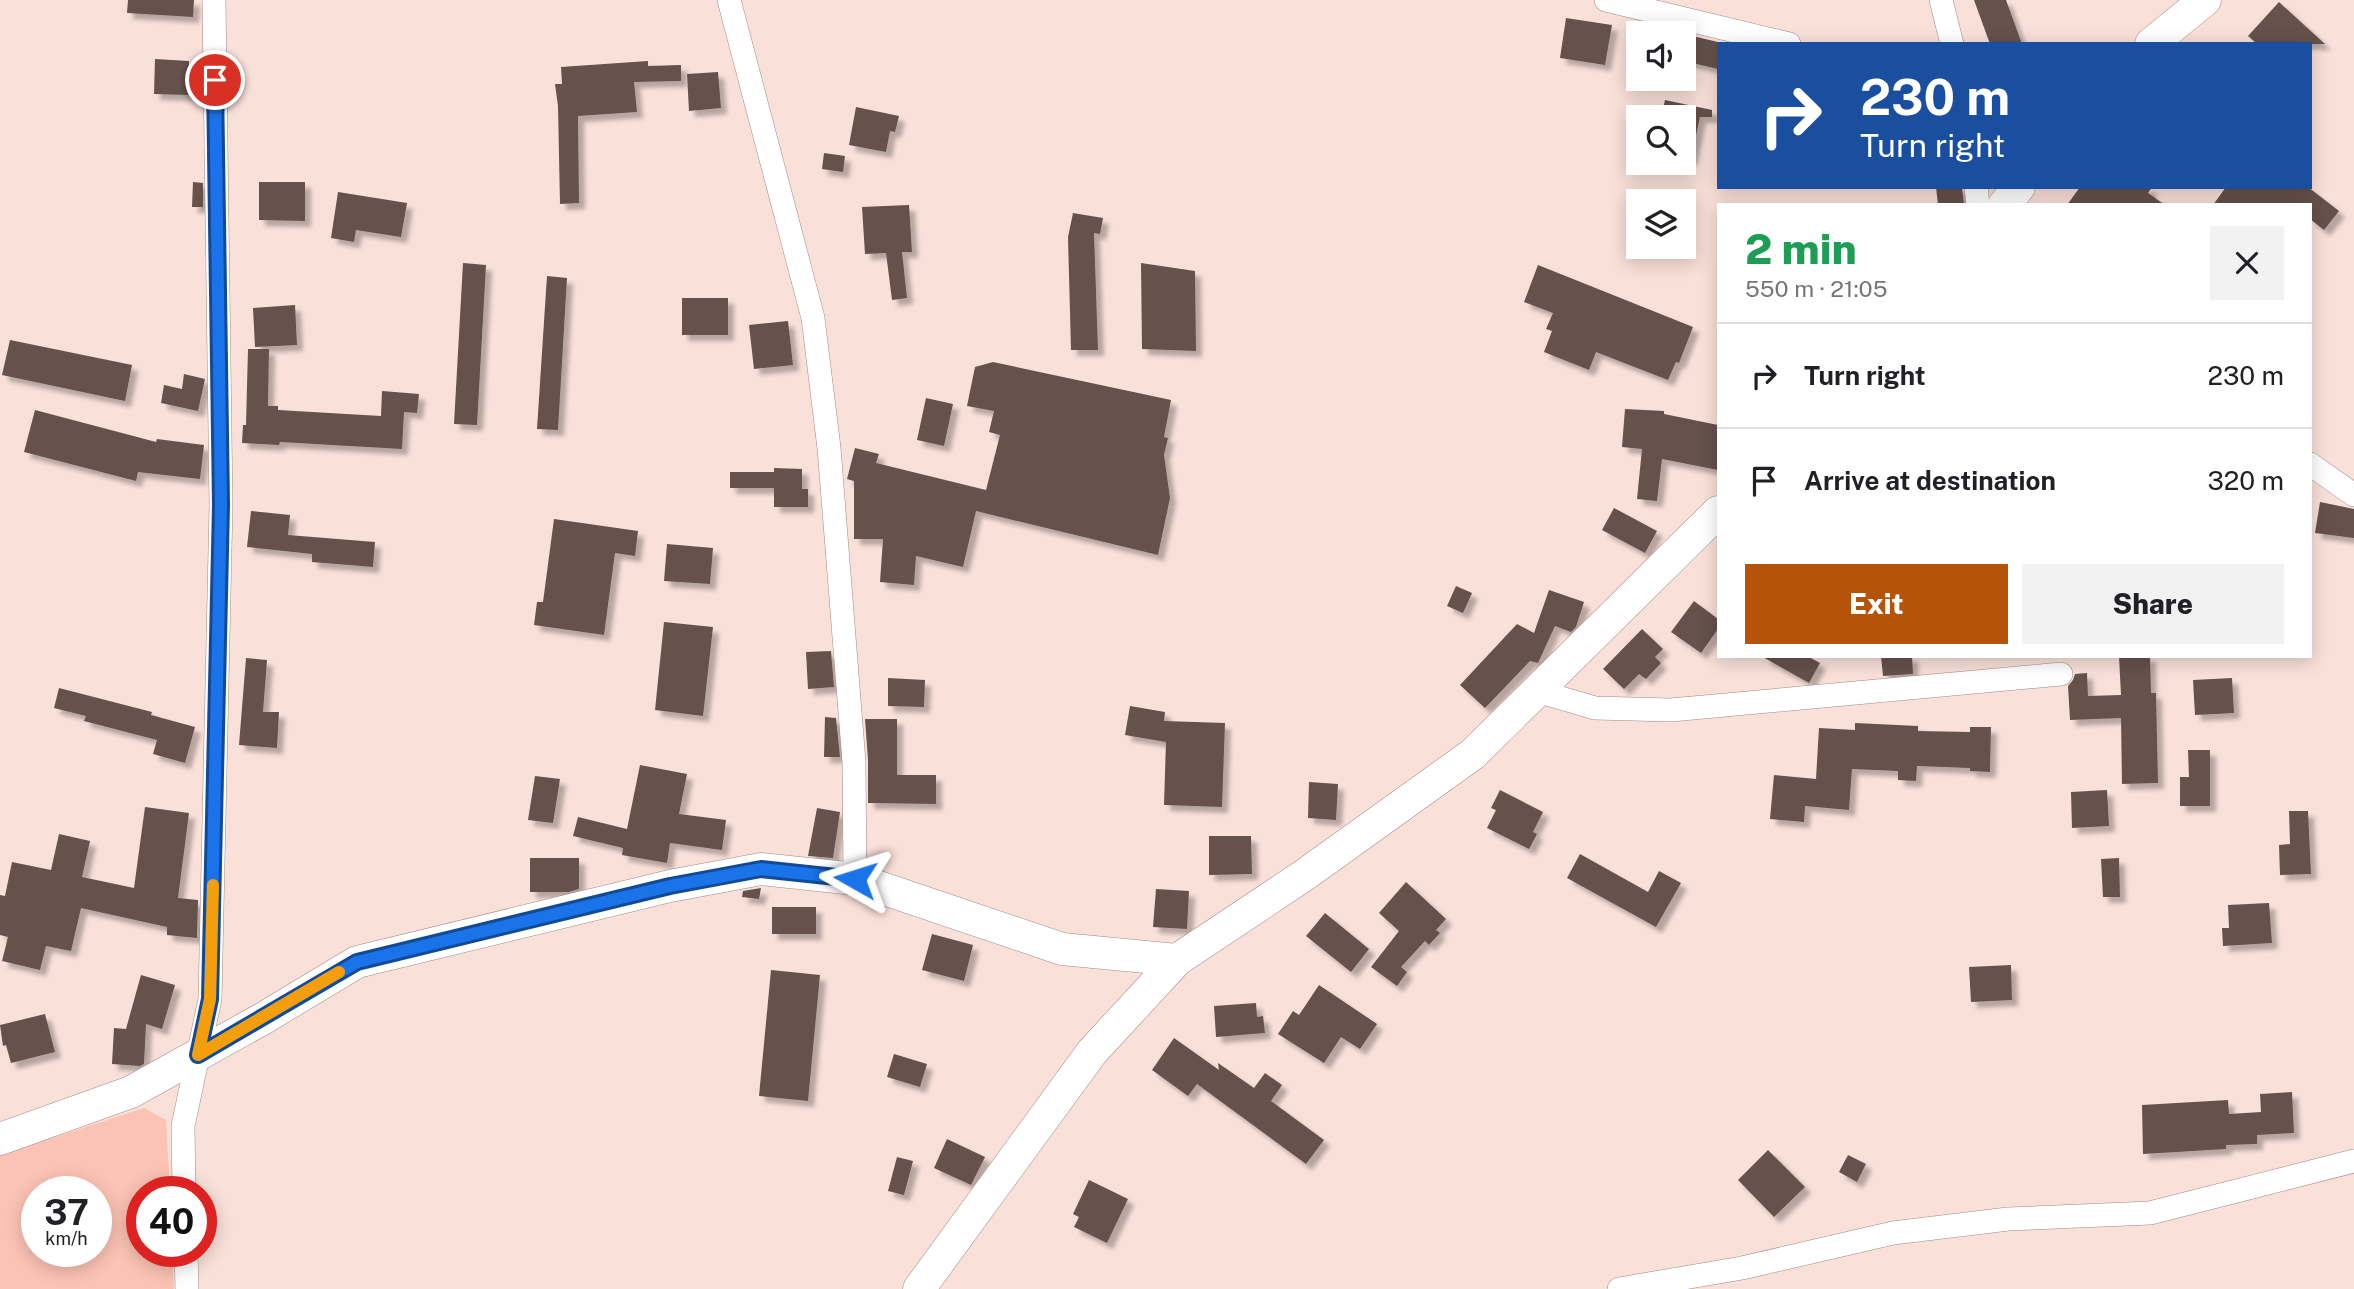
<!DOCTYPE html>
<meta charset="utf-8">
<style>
:root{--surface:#fff;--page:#f2f2f2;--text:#202124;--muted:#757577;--line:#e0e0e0;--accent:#b45309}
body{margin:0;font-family:"Public Sans",sans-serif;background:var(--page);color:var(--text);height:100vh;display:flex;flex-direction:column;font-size:26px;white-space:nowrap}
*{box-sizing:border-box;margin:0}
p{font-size:23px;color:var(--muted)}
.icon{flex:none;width:38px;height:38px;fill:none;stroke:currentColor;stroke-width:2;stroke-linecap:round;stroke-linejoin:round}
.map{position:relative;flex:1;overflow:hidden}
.side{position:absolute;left:1717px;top:203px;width:595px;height:455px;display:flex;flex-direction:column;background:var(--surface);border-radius:0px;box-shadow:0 4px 18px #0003}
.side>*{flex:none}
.top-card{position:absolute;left:1717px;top:42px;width:595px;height:147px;border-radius:0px;box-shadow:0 4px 18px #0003;background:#1a4fa0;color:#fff;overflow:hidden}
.controls{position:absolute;left:1626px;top:21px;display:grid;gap:14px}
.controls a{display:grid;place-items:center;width:70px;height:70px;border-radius:0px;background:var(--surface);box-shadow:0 4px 18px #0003;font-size:35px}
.speed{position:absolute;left:21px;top:1176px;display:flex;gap:14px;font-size:35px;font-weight:700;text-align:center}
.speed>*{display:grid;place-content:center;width:91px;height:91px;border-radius:50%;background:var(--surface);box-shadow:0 4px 18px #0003;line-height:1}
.speed small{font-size:18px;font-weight:400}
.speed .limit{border:10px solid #d22;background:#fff;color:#111}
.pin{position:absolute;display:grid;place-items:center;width:60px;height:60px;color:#fff;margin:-30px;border:4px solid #fff;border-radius:50%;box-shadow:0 2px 7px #0007}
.me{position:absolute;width:77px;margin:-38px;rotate:276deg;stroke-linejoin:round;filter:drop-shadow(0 0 5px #0008)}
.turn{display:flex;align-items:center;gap:24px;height:147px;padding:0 28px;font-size:32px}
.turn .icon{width:91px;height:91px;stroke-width:2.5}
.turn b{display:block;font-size:49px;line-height:60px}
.round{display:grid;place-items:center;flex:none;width:74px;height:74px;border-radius:0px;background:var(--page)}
.head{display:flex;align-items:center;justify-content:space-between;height:119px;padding:0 28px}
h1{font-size:42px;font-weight:800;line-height:52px;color:#1e9e55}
.action{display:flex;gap:14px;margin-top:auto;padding:14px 28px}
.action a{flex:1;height:80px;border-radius:0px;background:var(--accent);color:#fff;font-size:28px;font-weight:800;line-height:80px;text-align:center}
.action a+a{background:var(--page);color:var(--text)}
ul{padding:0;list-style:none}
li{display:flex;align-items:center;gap:21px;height:105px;padding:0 28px;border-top:2px solid var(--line)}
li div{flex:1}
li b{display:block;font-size:26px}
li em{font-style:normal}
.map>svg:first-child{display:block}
.green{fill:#fcc3b5;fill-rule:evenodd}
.building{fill:#66514c;filter:url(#shadow)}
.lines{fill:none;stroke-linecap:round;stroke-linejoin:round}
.street-casing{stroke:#a28a85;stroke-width:24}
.secondary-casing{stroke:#a28a85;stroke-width:33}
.street{stroke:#fff;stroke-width:23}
.secondary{stroke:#fff;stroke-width:32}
.route-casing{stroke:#114b97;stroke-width:18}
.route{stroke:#1a73e8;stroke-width:12}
.slow{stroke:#f59e0b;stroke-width:12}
</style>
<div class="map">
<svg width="2354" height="1289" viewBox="0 0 2354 1289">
<defs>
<filter id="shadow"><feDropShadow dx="6" dy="6" stdDeviation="2" flood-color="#0004"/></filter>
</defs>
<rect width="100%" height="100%" fill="#f9e0d9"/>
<!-- green -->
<path class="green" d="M144 1108 166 1120 170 1192H142V1251H172L174 1289H0V1155ZM37 1192H96V1251H37Z"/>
<!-- building -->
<g class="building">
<polygon points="128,0 194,0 193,17 127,13"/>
<polygon points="1974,0 2006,0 2022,44 1990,44"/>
<polygon points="2279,2 2325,44 2257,44 2248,36"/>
<polygon points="1566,18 1612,25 1605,65 1560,58"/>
<polygon points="1684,34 1718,42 1718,69 1684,61"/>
<polygon points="155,59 189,61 188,95 154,94"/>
<polygon points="648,61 648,66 681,65 681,81 634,82 637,112 578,116 579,203 560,204 558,106 555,84 562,84 561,67"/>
<polygon points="718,72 721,108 689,111 687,74"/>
<polygon points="1665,100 1712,110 1712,117 1700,117 1691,159 1684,159 1684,117 1661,117"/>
<polygon points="856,107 899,116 895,132 890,131 886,152 849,145"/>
<polygon points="824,153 845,156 843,172 822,169"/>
<polygon points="193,182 203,183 203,207 192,207"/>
<polygon points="259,182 305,182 305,221 259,220"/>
<polygon points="1936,187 1962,187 1964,205 1938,205"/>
<polygon points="2080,187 2152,187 2148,193 2165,205 2067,205"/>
<polygon points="2226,187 2308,187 2339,211 2324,230 2310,219 2310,205 2213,205"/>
<polygon points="338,192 407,203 401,237 356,230 354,242 331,238"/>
<polygon points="909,205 912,252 902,252 907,298 892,300 886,253 865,254 862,207"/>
<polygon points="1073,213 1103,218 1100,234 1094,233 1098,350 1071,350 1068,237"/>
<polygon points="463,263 486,265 477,425 454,424"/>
<polygon points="1141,263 1195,271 1196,351 1142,349"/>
<polygon points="1538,265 1693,327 1679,363 1676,362 1668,380 1596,352 1589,370 1544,352 1552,331 1546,329 1553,313 1524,302"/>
<polygon points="547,276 567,278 558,430 537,429"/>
<rect x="682" y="298" width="46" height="37"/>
<polygon points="295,305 297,345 255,347 253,308"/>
<polygon points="788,321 793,365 754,369 749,325"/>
<polygon points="10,340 132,365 125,401 2,375"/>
<polygon points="248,349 269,349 268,406 278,406 278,410 381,416 382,391 419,394 417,413 404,412 402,449 280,442 279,445 242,443 243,425 246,425"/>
<polygon points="993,362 1171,400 1164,437 1168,438 1164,455 1170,498 1158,555 976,511 963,567 916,556 914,585 880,582 883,539 854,539 854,481 847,479 855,448 879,454 876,463 986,490 1000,435 989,432 994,411 967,406 975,367"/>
<polygon points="184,374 205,379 198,411 161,403 164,385 182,389"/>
<polygon points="926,398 953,404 944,446 917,440"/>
<polygon points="1625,409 1664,411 1664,414 1718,425 1718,470 1662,459 1657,501 1637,499 1642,449 1622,447"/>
<polygon points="35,410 156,442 157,439 204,445 200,479 138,472 136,481 24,452"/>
<polygon points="774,468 802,469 802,489 808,489 808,507 774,507 774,488 730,488 730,472 774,472"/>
<polygon points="2320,502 2354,509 2354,538 2315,533"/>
<polygon points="1614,508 1657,531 1645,553 1602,530"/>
<polygon points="251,511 290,515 288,535 375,542 373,567 312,562 312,554 247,547"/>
<polygon points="554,519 638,531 635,556 615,553 604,635 534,625 537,602 543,602"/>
<polygon points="667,544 713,548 710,584 664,581"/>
<polygon points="1456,586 1472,593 1463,613 1447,606"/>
<polygon points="1549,590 1584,602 1576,627 1571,632 1555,626 1538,663 1530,661 1485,708 1460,685 1517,624 1534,633"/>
<polygon points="1694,601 1718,619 1718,629 1701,653 1671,632"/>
<polygon points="664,622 713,627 703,716 655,710"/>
<polygon points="1642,629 1663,649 1655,657 1661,663 1646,679 1639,674 1624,689 1603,669"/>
<polygon points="831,651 834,687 808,689 806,652"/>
<polygon points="1761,656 1807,656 1820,663 1809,683"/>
<polygon points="1881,656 1912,656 1913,674 1883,676"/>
<polygon points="2150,656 2151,693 2156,693 2158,783 2122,784 2121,718 2070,720 2068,686 2073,680 2075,674 2087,673 2088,696 2121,695 2119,657"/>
<polygon points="246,658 267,660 263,712 279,712 277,748 239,745"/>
<polygon points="888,678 925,680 924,707 888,706"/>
<polygon points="2232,678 2234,713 2195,715 2193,680"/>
<polygon points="59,688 152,712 151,715 195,727 185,763 153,754 157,740 84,721 86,716 54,708"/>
<polygon points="1130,706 1165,712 1164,721 1225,723 1222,807 1164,805 1166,742 1125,735"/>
<polygon points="825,717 836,718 840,757 824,757"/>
<polygon points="865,719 897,719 897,775 936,775 936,804 868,803 868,760"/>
<polygon points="1855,723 1918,726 1918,731 1970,732 1970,727 1991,727 1990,772 1970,771 1970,768 1917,766 1916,781 1898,780 1898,771 1852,769 1849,810 1805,806 1804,822 1770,819 1774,775 1816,779 1819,728 1855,730"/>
<polygon points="2188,750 2210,750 2210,806 2180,806 2180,777 2189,777"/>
<polygon points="640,765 687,774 679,814 726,820 722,850 670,843 667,863 622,855 623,848 573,836 578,817 627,829"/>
<polygon points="535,776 560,779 553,823 528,820"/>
<polygon points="1309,782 1338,784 1336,820 1308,818"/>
<polygon points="1500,790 1543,812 1533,832 1537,834 1529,849 1487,828 1496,810 1491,808"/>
<polygon points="2107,790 2109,826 2072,828 2071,792"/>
<polygon points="145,807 189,813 178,898 198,900 197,938 167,935 167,927 81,908 71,951 46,946 40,970 2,961 8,937 0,935 0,895 5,896 12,862 51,870 59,834 90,841 82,877 134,888"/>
<polygon points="817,808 840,812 833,858 808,856"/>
<polygon points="2289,811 2308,811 2311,874 2280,875 2279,845 2290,844"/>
<polygon points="1209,836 1251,836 1252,874 1209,875"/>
<polygon points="1580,854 1648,892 1659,871 1681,883 1656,927 1567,878"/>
<polygon points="530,858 579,858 579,889 569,892 530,892"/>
<polygon points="2119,858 2120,897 2103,897 2101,859"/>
<polygon points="1406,882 1446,919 1436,930 1440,933 1429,945 1425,941 1401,967 1407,972 1397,986 1371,967 1399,931 1379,913"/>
<polygon points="761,888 759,899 742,897 743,891"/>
<polygon points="1156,889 1189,891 1187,929 1153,927"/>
<polygon points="2269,903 2272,943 2223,946 2222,928 2229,928 2228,905"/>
<rect x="772" y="907" width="44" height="27"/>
<polygon points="1325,913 1369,949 1351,972 1306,936"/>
<polygon points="932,934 973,945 964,981 922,970"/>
<polygon points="2011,965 2012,1000 1971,1002 1969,967"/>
<polygon points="771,970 820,975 808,1101 759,1096"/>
<polygon points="141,975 175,985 162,1029 146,1024 144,1064 140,1066 112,1064 114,1028 126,1029"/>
<polygon points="1319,985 1377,1024 1360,1049 1341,1037 1324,1063 1278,1034 1293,1011 1299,1015"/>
<polygon points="1256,1003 1257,1017 1263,1016 1265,1033 1216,1037 1214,1006"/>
<polygon points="45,1014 55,1052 11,1063 6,1045 3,1046 0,1025"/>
<polygon points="1174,1038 1219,1070 1218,1063 1254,1088 1265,1073 1282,1085 1271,1101 1324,1140 1306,1164 1197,1084 1188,1096 1152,1070"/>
<polygon points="894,1054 927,1064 920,1087 887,1077"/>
<polygon points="2292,1092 2294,1133 2257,1135 2257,1144 2226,1145 2226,1149 2143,1154 2142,1105 2228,1100 2229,1114 2261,1112 2260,1094"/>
<polygon points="947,1139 985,1157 971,1185 934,1168"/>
<polygon points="1768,1150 1805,1187 1774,1217 1738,1180"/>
<polygon points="1848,1155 1866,1164 1857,1182 1839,1172"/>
<polygon points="897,1157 913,1161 904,1195 888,1191"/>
<polygon points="1089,1180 1128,1199 1107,1243 1074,1227 1079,1217 1073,1214"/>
</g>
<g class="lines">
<defs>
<g id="street">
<polyline points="729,0 813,318 829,448 854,762 855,879"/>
<polyline points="1606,0 1789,44"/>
<polyline points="1941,0 1952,44"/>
<polyline points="1976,187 1978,205"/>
<polyline points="2310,464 2354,495"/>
<polyline points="1537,691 1595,708 1671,710 2061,674"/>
<polyline points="184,1192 183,1126 210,999 221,505 214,0"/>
<polyline points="186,1251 187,1289"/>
<polyline points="1619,1289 1742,1268 1893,1233 2008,1219 2150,1213 2354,1161"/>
</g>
<g id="secondary">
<polyline points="2151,44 2205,0"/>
<polyline points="2004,205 2019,187"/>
<polyline points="0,1139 131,1092 264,1018 357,962 670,886 761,869 855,879 1062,949 1177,960"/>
<polyline points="919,1289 1092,1052 1177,960 1303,876 1473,754 1718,512"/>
</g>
</defs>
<!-- street casing -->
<use href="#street" class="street-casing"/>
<!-- secondary casing -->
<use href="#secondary" class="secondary-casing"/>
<!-- street -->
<use href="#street" class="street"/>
<!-- secondary -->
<use href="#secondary" class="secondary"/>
</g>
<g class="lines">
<defs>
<polyline id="route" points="215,80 221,505 210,999 198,1055 357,962 670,886 761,869 855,879"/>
</defs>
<!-- route casing -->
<use href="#route" class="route-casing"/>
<!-- route -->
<use href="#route" class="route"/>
<!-- slow -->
<polyline class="slow" points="213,885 210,999 198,1055 339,972"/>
</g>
</svg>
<div class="controls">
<a><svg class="icon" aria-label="sound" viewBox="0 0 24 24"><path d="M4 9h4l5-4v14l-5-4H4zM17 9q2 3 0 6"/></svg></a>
<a><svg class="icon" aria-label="search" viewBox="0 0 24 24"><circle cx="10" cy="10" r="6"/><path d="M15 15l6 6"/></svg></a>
<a><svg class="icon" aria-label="layers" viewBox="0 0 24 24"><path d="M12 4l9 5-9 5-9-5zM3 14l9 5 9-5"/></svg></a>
</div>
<div class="speed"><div>37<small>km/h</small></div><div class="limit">40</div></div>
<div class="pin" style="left:215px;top:80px;background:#d93025"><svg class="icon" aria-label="arrive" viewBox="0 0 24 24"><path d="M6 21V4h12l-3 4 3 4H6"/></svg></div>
<svg class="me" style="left:855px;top:879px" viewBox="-20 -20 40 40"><path d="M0-17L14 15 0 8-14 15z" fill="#1a73e8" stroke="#fff" stroke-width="4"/></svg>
<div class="top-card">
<div class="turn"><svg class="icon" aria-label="right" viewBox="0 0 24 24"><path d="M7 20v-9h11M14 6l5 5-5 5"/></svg><div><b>230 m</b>Turn right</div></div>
</div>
<section class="side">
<div class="head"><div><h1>2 min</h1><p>550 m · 21:05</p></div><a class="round"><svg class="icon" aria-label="close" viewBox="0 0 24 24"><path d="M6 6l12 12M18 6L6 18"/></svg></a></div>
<ul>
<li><svg class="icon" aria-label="right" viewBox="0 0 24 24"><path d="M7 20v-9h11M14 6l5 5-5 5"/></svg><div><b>Turn right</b></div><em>230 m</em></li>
<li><svg class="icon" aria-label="arrive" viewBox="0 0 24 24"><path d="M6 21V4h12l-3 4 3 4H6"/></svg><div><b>Arrive at destination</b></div><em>320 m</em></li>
</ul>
<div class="action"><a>Exit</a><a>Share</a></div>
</section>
</div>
